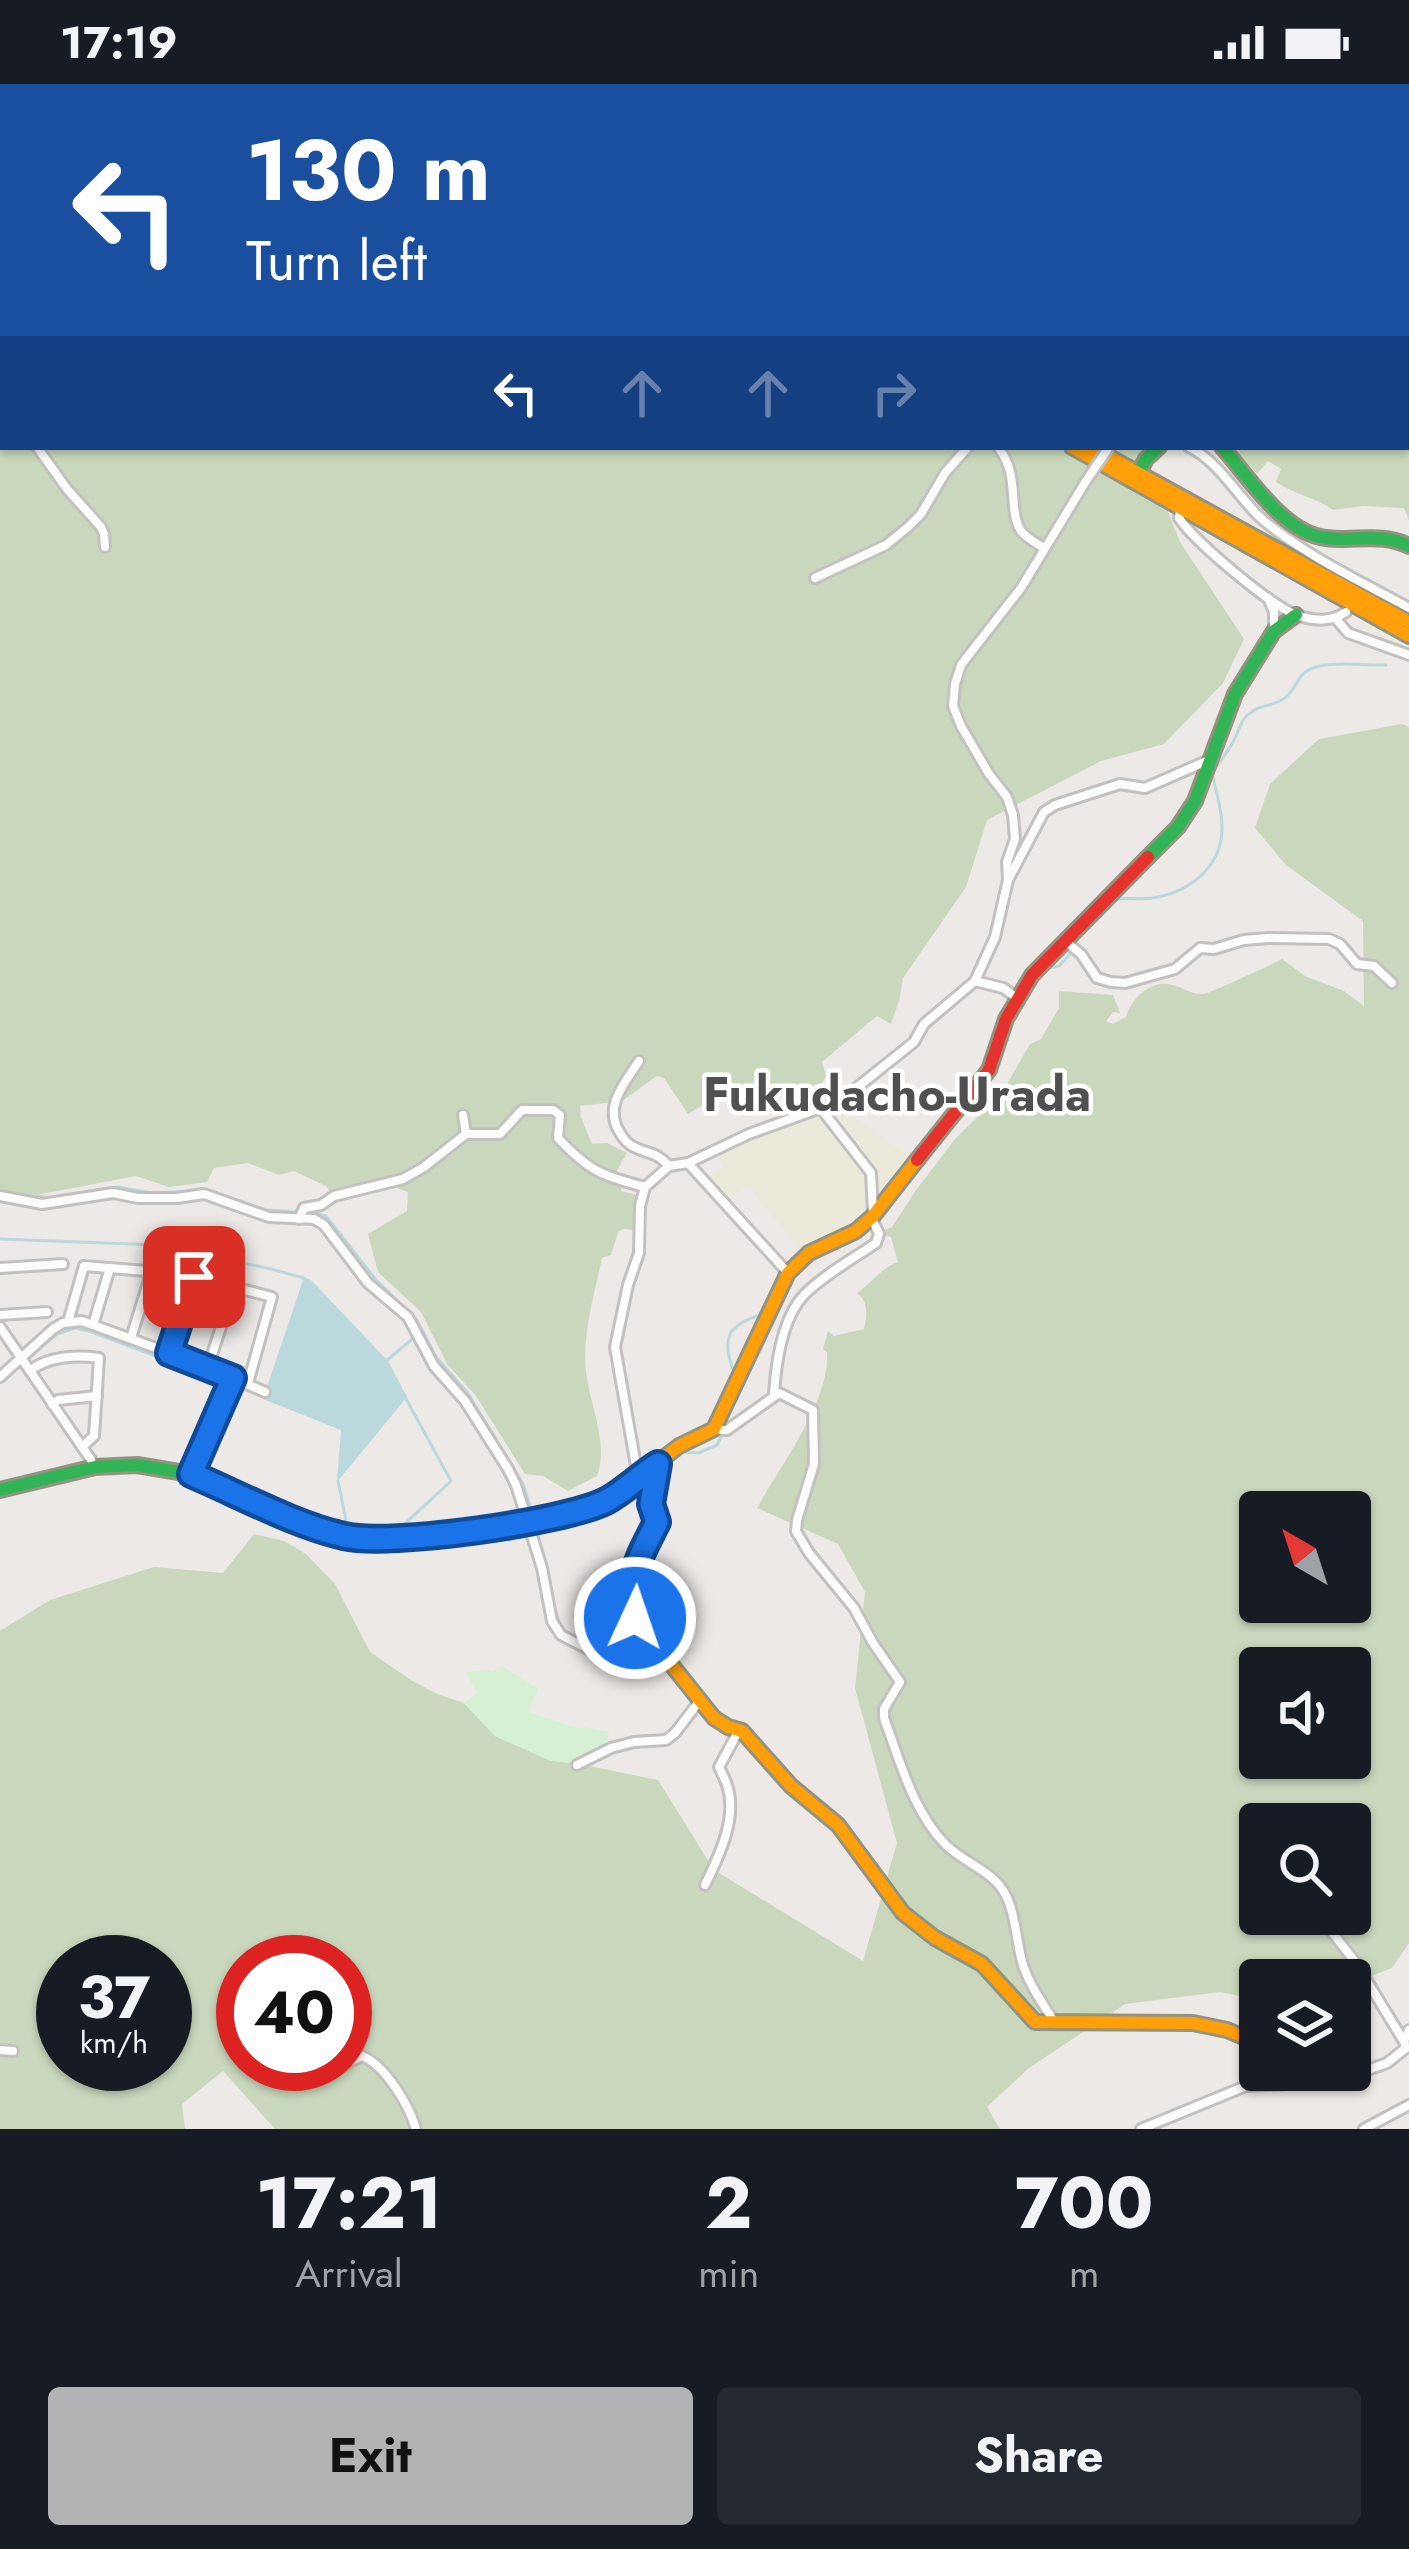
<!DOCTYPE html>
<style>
:root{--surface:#171b24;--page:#242831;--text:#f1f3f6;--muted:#9ea1a6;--accent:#b2b3b4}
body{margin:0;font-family:Jost,sans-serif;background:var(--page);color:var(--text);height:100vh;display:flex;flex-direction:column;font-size:45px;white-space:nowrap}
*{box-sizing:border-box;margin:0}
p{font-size:39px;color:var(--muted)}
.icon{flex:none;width:66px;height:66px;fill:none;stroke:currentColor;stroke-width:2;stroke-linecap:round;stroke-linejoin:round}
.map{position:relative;height:2045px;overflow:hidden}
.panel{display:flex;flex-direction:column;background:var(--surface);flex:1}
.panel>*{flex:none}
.top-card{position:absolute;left:0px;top:0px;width:1410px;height:366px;box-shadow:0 3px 9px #0004;background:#1a4fa0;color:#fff;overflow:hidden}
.needle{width:78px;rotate:321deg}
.tools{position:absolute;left:1239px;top:1407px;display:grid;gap:24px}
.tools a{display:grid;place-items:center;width:132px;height:132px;border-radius:12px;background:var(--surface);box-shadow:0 3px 9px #0004;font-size:60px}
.speed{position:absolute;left:36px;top:1851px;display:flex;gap:24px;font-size:60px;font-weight:700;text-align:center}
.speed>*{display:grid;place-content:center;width:156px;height:156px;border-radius:50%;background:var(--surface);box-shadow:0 3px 9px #0004;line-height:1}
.speed small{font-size:30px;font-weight:400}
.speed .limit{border:18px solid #d22;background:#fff;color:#111}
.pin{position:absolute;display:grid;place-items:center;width:102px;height:102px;color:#fff;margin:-51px;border-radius:24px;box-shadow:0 6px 18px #0006}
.me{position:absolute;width:132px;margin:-66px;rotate:3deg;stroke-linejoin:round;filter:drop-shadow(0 0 9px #0008)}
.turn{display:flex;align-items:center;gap:42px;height:252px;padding:0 48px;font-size:54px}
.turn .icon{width:156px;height:156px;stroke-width:2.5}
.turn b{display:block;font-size:84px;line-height:102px}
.lanes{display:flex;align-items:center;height:114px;padding:0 48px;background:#0003;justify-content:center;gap:60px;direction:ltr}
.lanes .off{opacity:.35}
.eta{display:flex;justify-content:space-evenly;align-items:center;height:204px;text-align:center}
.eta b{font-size:72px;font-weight:700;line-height:84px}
.primary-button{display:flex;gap:24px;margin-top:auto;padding:24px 48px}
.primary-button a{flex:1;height:138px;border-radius:12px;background:var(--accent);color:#111;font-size:48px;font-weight:700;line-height:138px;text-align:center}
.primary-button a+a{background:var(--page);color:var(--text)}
.status{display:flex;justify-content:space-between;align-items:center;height:84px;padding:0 60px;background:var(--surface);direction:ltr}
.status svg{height:33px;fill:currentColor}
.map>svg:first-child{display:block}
.farmland{fill:#ebeada}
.forest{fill:#c9d8bd;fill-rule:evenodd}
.park{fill:#d5f0d3}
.water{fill:#bbd8dd}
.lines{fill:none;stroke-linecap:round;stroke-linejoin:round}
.stream{stroke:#bbd8dd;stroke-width:3}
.street-casing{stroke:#c3c1c0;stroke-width:14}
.fast-casing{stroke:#94937f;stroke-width:18}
.slow-casing{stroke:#94937f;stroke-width:18}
.jam-casing{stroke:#94937f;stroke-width:18}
.street{stroke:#fcfcfb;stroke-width:8}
.fast{stroke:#30b455;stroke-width:12}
.slow{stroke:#ff9f0a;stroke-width:12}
.jam{stroke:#e5322d;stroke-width:12}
.street-bridge-casing{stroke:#c3c1c0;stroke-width:14;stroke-linecap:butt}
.street-bridge{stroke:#fcfcfb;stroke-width:8}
.route-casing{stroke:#114b97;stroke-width:30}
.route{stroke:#1a73e8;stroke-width:21}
.labels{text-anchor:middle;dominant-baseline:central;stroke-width:9;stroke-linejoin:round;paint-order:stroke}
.quarter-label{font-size:48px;font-weight:bold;fill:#505050;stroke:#fff}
</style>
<div class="status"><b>17:19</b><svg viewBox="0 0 49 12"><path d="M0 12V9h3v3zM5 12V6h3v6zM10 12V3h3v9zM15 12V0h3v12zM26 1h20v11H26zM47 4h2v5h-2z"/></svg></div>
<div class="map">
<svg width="1409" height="2045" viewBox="0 0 1409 2045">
<rect width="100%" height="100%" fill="#ece9e6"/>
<!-- farmland -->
<g class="farmland">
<polygon points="838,1023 909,1072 898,1086 898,1093 879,1116 875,1115 874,1089 830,1030 831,1025"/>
<polygon points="818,1029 867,1090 867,1131 855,1143 832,1151 802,1168 748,1102 726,1116 708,1094 723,1083 716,1070 763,1048"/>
</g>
<!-- forest -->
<g class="forest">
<path d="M1356 0H1409V436L1404 424 1363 422 1333 426C1314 412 1295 411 1276 398L1281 385 1268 377 1257 390 1240 372 1237 363H1407V3H1355Z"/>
<path d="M3 223V363H1142L1180 458 1244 555 1223 599 1164 660 1101 677 987 736 966 803 903 894 899 917 891 940 877 932 822 978 826 991 822 999C789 1005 753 1031 723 1009L688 1030 664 994 657 992 622 1017 580 1022 581 1034 592 1060 607 1059 627 1069 612 1095 622 1100 621 1107 637 1111 638 1146 624 1145 618 1148 611 1171 602 1174C594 1211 582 1250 586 1288 590 1321 609 1360 597 1392L568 1407 543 1392 525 1390 476 1312 447 1280 421 1228 378 1188 368 1150 407 1127 408 1108 375 1096 331 1110 326 1102 294 1087 279 1091 248 1079 214 1084 207 1098 169 1103 136 1092 0 1118V226Z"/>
<path d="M1402 640 1409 643V1859L1392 1884 1350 1900V1896H1260V1916L1220 1908 1125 1920 1029 1984 987 2023 1000 2045H275L223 1987 182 2020 185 2045H0V1547L50 1516 154 1483 223 1489 254 1450 284 1457 306 1470 335 1500 370 1568 411 1596 437 1610 464 1619 495 1652 551 1677 574 1679 658 1696 714 1786 863 1877 897 1759 855 1604 865 1508 838 1460 757 1424C780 1383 831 1315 827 1268L823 1265 828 1247 834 1252 864 1245C867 1232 869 1218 857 1209 872 1199 882 1183 898 1178L891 1153 883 1151 882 1147 892 1143 916 1106 956 1054 1002 1009 1030 960 1041 955 1059 924V907L1113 911 1120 929 1113 928 1106 937 1113 940 1126 933C1131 916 1148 898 1167 900 1179 901 1191 911 1204 910 1208 910 1275 879 1282 875L1305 892 1344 907 1364 922 1363 837 1286 781 1255 744 1270 700 1319 655ZM1260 1428H1350V1518H1260ZM1260 1584H1350V1674H1260ZM1260 1740H1350V1830H1260ZM63 1878H165V1980H63ZM243 1878H345V1980H243Z"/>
</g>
<!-- park -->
<polygon class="park" points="502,1582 538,1605 528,1628 580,1645 584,1643 609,1648 605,1664 574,1679 551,1677 495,1652 464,1619 477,1609 466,1588 490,1586 492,1588"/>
<!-- water -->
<polygon class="water" points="304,1193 311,1196 388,1277 407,1313 337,1398 341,1346 263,1315"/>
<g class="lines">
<!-- stream -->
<g class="stream">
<polyline points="53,3 54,0"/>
<polyline points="0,61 3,59"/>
<path d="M1115 816C1127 813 1140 816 1152 814 1188 809 1221 784 1222 746 1223 728 1216 708 1212 689 1219 679 1227 669 1233 658 1240 646 1240 634 1253 627 1264 620 1277 622 1287 612 1300 599 1297 587 1320 582 1341 577 1365 582 1386 581"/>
<polyline points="1033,899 1048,884 1059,882 1071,869"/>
<polyline points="999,975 1009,944"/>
<polyline points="974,1015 983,1007 990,994"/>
<polyline points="903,1084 914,1071"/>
<polyline points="0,1108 52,1114 118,1103 152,1109 195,1107"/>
<polyline points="211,1108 267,1126 296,1128"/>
<polyline points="310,1128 326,1132 376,1196 417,1236 436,1273 467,1308 505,1370 523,1400 533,1431"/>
<polyline points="0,1155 157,1161 267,1184 304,1194"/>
<path d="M851 1156C871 1148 890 1128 897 1108"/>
<polyline points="0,1235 21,1266"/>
<polyline points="386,1277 416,1252"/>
<path d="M733 1285C721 1254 729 1240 761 1231"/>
<polyline points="36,1289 82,1356"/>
<polyline points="0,1298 57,1250 75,1244 89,1247 265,1313"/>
<polyline points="725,1341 732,1322"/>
<polyline points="97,1377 129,1376"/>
<polyline points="338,1397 348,1446"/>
<polyline points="0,1398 82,1380"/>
<path d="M657 1422C662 1401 663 1380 683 1368L698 1369 717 1361 722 1351"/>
<path d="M536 1443C540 1459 545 1474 548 1490 554 1525 557 1569 606 1557L617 1540 624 1483 650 1436"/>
<polyline points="396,1448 451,1397 405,1313"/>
</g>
<defs>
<g id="street">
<polyline points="697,0 701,3"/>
<polyline points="312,3 317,0"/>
<polyline points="1374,3 1375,0"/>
<polyline points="37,363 67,405 101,443 104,450 105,463"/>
<path d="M998 363C1021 392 1007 425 1021 447 1026 454 1036 459 1044 464"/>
<path d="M1189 363C1220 378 1238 414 1263 436 1306 472 1360 497 1409 524"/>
<path d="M1180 426 1179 434C1195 458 1273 524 1299 532 1316 537 1331 538 1346 528"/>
<polyline points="815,494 886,461 908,443 921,430 945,389 968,363"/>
<polyline points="1268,514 1274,528 1274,546"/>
<polyline points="1336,535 1348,549 1409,571"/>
<polyline points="1008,794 1007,778 1015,755 1013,731 1007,713 989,690 961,642 953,622 955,600 961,581 1021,504 1086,397"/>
<polyline points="1066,858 1081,870 1097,894 1111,898 1125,899 1175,885 1200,864 1214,865 1244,856 1268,854 1329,855 1340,860 1357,880 1374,882 1392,899"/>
<polyline points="975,897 1003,904 1017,914"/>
<path d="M639 977C624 1000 603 1023 620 1049 623 1054 629 1061 634 1063 650 1071 655 1067 669 1082"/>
<polyline points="822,1026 871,1089 873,1128"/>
<path d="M463 1031 466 1050H500L522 1026H553L560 1031 558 1054C589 1087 602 1092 645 1103"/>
<polyline points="688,1079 788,1189"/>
<polyline points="0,1112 42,1120 113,1109 138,1114 177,1114 204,1110 269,1133 314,1135 324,1141 368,1199 408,1233 434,1282 465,1317 508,1385 516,1401 542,1484 552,1537 561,1551 588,1565 596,1566 609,1560 622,1543 625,1532 625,1501 630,1488"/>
<polyline points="299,1135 304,1124 321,1121 334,1112 403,1095 424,1083 466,1050"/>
<polyline points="0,1184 63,1180"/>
<polyline points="0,1231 47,1228"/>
<polyline points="68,1238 84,1182 184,1190 272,1213 248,1299"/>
<polyline points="93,1241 110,1184"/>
<polyline points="0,1243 91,1376"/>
<polyline points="131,1254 152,1186"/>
<polyline points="169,1269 194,1193"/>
<polyline points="208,1283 234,1203"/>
<path d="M30 1287C47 1272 77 1271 99 1274L94 1352 82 1363"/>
<polyline points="0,1293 53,1245 63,1239 82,1237 208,1283 265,1308"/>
<path d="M774 1310C776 1279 782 1233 805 1210 825 1190 853 1175 876 1159L879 1150 873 1137"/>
<polyline points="52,1320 58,1316 97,1312"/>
<path d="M721 1346H727L779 1309 813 1326 814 1380 797 1436 796 1447 809 1469 854 1524 873 1559 900 1598 884 1625V1634C900 1677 913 1728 946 1761 963 1778 992 1787 1004 1808 1016 1828 1016 1858 1023 1881 1030 1902 1043 1920 1055 1939"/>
<polyline points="192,1389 234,1294"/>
<polyline points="638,1393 615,1263 628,1201 639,1169 640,1122 645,1103 669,1082 688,1079 749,1050 840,1017 914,958 924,940 975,897 995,853 1008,796 1044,728 1055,721 1120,700 1145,704 1209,676"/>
<polyline points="577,1681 611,1664 634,1658 666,1656 675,1649 701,1615"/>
<path d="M705 1801C719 1772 738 1734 727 1701 725 1695 722 1689 719 1683L739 1646"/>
<polyline points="1318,1830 1356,1879 1403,1956"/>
<polyline points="0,1966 13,1967"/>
<path d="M345 1980 362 1972C385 1981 409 2021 416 2045"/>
<polyline points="1141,2045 1246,2002 1312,1999 1365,1987 1387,1979 1406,1964 1404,1957 1409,1946"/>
<polyline points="1364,2045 1409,2021"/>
</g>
<g id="fast">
<polyline points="807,0 810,3"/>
<polyline points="822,0 825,3"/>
<polyline points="13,3 21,0"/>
<path d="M1222 363C1248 392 1284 450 1326 454 1356 458 1381 448 1409 462"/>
<polyline points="1137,392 1146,375 1159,363"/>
<polyline points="1148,773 1178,743 1195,717 1235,610 1274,547 1296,531"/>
<polyline points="0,1406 95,1383 137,1381 191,1390 339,1452 377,1456 528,1437 552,1431"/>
</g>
<g id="slow">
<polyline points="1072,363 1409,552"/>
<polyline points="1091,363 1409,538"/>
<polyline points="658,1380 651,1420 657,1437 635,1481 631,1507 635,1535 714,1634 728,1643 742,1647 791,1702 838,1741 903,1829 935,1854 982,1880 1035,1938 1193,1939 1227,1946 1260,1960"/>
<polyline points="552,1431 592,1422 622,1406 679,1362 714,1345 788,1189 809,1169 856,1147 873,1132 917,1076"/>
</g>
<g id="jam">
<polyline points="0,10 3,8"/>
<polyline points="917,1076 989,986 1006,935 1032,891 1148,773"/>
</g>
</defs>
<!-- street casing -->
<use href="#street" class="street-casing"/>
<!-- fast casing -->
<use href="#fast" class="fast-casing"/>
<!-- slow casing -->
<use href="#slow" class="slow-casing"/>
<!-- jam casing -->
<use href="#jam" class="jam-casing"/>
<!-- street -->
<use href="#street" class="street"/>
<!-- fast -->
<use href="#fast" class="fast"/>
<!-- slow -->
<use href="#slow" class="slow"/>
<!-- jam -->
<use href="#jam" class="jam"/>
<defs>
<polyline id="street-bridge" points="1086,397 1109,363"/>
</defs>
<!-- street-bridge casing -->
<use href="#street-bridge" class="street-bridge-casing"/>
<!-- street-bridge -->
<use href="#street-bridge" class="street-bridge"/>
</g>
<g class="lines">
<defs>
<path id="route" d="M194 1193 169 1269 233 1294 191 1390C238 1410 295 1441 344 1452 389 1463 564 1438 606 1417 625 1407 640 1391 658 1380L651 1420 657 1438C638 1476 627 1490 635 1534"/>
</defs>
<!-- route casing -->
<use href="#route" class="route-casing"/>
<!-- route -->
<use href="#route" class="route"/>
</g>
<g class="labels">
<!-- quarter labels -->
<g class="quarter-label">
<text x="897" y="1010">Fukudacho-Urada</text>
</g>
</g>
</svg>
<div class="tools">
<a><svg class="needle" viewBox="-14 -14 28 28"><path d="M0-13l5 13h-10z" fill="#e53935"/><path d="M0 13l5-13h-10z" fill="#9ea1a6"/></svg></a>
<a><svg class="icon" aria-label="sound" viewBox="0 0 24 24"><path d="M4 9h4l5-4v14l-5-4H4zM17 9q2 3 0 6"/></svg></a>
<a><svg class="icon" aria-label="search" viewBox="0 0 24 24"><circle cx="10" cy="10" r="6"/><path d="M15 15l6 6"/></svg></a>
<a><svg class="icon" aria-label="layers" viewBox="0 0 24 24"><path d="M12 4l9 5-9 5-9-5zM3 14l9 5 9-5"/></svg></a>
</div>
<div class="speed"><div>37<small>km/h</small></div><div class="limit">40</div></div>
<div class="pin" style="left:194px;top:1193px;background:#d93025"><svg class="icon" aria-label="arrive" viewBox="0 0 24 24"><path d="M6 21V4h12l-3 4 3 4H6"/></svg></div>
<svg class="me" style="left:635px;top:1534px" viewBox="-20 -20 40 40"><circle r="17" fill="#1a73e8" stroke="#fff" stroke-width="3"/><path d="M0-11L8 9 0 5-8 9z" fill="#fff"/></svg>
<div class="top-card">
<div class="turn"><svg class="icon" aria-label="left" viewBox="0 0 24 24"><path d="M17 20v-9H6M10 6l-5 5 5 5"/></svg><div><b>130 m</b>Turn left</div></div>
<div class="lanes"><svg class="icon" aria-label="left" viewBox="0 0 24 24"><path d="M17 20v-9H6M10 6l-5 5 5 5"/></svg><svg class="icon off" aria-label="ahead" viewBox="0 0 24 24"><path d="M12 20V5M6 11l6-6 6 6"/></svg><svg class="icon off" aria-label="ahead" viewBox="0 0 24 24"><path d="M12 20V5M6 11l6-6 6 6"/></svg><svg class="icon off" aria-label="right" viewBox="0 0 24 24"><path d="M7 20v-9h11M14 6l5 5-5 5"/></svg></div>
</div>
</div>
<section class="panel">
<div class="eta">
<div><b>17:21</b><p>Arrival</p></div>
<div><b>2</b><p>min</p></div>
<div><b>700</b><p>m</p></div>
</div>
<div class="primary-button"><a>Exit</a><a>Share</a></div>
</section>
